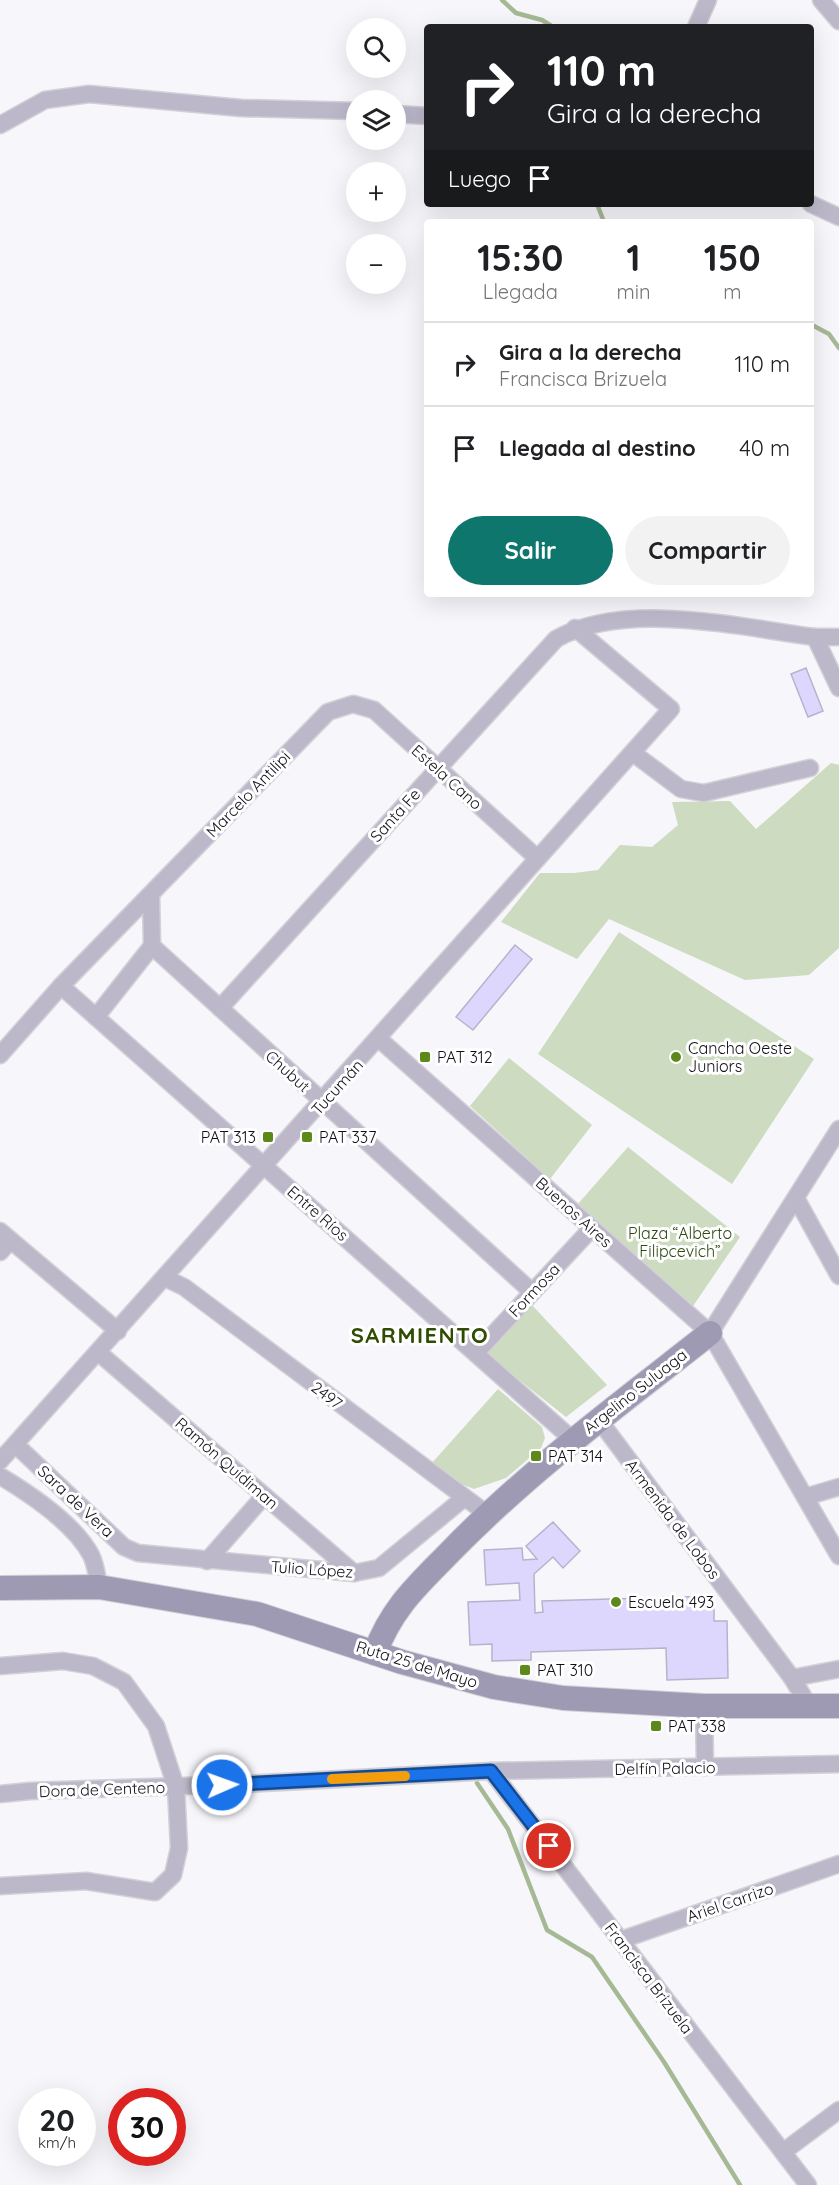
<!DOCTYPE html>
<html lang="es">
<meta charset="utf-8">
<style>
:root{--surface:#fff;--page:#f2f2f2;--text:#202124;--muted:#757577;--line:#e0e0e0;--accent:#0f766e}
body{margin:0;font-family:Quicksand,sans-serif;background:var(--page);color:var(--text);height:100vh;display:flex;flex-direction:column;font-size:22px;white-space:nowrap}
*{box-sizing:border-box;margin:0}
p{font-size:20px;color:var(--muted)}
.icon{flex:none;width:33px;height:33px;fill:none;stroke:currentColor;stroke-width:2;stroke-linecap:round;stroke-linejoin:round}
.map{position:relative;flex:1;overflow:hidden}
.details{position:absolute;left:424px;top:219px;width:390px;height:378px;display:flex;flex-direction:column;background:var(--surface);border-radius:6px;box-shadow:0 6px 24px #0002}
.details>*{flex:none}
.banner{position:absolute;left:424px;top:24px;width:390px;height:183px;border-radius:6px;box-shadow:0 6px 24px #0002;background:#202124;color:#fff;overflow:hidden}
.fabs{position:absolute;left:346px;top:18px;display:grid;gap:12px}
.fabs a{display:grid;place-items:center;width:60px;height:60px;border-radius:50%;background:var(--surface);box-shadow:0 6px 24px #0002;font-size:30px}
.speed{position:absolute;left:18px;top:2088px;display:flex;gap:12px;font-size:30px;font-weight:700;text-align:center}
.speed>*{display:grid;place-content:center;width:78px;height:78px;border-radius:50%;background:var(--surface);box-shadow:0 6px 24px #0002;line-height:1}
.speed small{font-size:15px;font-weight:400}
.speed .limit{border:9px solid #d22;background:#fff;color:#111}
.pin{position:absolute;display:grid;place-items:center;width:51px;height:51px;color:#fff;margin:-26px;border:3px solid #fff;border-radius:50%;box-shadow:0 2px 6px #0007}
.me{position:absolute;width:66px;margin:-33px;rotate:88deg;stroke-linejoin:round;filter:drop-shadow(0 0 4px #0008)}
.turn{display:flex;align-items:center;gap:21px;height:126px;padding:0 24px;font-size:27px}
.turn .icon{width:78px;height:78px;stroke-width:2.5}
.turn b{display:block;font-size:42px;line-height:51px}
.then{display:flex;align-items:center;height:57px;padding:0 24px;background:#0003;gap:12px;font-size:22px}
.eta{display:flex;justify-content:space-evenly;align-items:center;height:102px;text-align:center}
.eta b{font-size:36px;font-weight:800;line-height:42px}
.cta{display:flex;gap:12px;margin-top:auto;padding:12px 24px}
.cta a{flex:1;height:69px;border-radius:36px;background:var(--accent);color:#fff;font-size:24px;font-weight:800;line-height:69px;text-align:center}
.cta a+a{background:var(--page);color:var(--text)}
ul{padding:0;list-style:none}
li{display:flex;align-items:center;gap:18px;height:84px;padding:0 24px;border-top:2px solid var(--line)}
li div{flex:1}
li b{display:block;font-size:22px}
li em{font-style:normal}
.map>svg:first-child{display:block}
.green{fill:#cddbc0}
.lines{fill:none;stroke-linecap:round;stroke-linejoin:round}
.stream{stroke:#a6b995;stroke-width:4.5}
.building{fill:#ddd6fd;stroke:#b8b3cc;stroke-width:1.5}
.street-casing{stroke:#d2d1d7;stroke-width:19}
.secondary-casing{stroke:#d2d1d7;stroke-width:26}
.street{stroke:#bcb8ca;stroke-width:16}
.secondary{stroke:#9f9ab3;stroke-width:24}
.route-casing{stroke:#114b97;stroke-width:15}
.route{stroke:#1a73e8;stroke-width:10}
.slow{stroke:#f59e0b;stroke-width:10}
.poi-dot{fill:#5c891a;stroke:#fff;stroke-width:2}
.labels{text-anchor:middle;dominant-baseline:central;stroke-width:6;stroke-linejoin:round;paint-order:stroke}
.street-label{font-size:16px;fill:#100e17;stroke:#fff}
.poi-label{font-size:16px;fill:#100e17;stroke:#fff;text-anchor:start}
.park-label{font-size:16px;fill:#314913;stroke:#fff}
.district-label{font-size:22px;font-weight:bold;letter-spacing:1.5px;fill:#2f4c02;stroke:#fff}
</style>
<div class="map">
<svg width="839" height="2185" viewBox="0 0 839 2185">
<rect width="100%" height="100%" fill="#f7f6fb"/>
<!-- green -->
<g class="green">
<polygon points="831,763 839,765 839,948 809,975 745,980 609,919 577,959 501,922 540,873 574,873 598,870 620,845 652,847 678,825 672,802 730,801 756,829"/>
<polygon points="619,932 814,1059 732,1184 538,1054"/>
<polygon points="509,1058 592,1125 550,1179 470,1106"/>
<polygon points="628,1147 740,1237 691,1309 577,1205"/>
<polygon points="530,1303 607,1385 566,1417 484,1352"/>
<polygon points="498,1389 542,1427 545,1438 541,1448 506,1478 474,1489 444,1477 431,1464"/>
</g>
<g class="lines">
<!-- stream -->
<g class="stream">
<polyline points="502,0 516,13 542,20 553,27"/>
<polyline points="597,204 604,222"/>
<polyline points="812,325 829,334 839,348"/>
<polyline points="477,1783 508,1829 547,1930 592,1957 664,2062 740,2185"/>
</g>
</g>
<!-- building -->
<g class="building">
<polygon points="806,668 823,711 808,717 791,674"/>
<polygon points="515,945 532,959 473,1030 456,1017"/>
<polygon points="553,1522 580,1551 563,1568 553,1557 534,1574 535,1613 543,1612 542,1601 714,1596 714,1621 727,1621 728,1678 667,1680 666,1648 531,1652 531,1660 492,1661 492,1644 470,1645 468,1602 520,1600 519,1583 486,1585 484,1550 522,1548 523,1560 537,1559 526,1546"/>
</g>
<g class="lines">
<defs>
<g id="street">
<polyline points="821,0 839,21"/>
<polyline points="696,27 708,0"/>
<polyline points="396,114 428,116"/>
<polyline points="0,125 45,100 89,94 241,108 357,111"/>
<polyline points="811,204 839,217"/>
<polyline points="815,637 839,688"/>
<polyline points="633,753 681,789 704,793 810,768"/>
<polyline points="152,946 532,1292"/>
<polyline points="61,986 573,1440"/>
<path d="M220 1008 556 639C625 600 739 627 815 637H839"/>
<polyline points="96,1017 152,946 151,895"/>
<polyline points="379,1039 710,1333 839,1556"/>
<polyline points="0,1055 61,986 328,712 353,704 374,710 537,858"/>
<polyline points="796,1198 839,1276"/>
<polyline points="0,1231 118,1331"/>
<polyline points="0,1252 10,1241"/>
<polyline points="165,1278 184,1287 487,1514"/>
<polyline points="710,1333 839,1129"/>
<polyline points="99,1353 354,1573"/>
<polyline points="476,1353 592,1228"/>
<polyline points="599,1420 792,1678 809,1706"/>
<polyline points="16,1445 124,1547 138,1553 354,1573 379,1568 464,1498"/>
<polyline points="0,1461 671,709 575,628"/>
<path d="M0 1476C30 1494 74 1523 91 1555 96 1565 97 1576 99 1587"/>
<polyline points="805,1497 839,1487"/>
<polyline points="207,1561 264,1496"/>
<polyline points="0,1666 63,1661 93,1666 124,1682 156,1726 176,1787 179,1848 173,1875 155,1892 86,1881 0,1886"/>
<polyline points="792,1678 839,1669"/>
<polyline points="704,1706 705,1767"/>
<polyline points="491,1771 808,2185"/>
<polyline points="0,1794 30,1791 246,1784 491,1771 839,1764"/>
<polyline points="621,1940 839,1864"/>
<polyline points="783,2152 839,2110"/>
</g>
<g id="secondary">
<polyline points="0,1588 99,1587 257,1614 402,1662 494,1687 563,1698 704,1706 839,1706"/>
<path d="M375 1653C392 1607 418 1585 451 1551 530 1470 621 1403 710 1333"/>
</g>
</defs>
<!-- street casing -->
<use href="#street" class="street-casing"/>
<!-- secondary casing -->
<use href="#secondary" class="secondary-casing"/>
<!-- street -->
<use href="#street" class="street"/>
<!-- secondary -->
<use href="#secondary" class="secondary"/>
</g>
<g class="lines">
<defs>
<polyline id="route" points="222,1785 491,1771 549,1846"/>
</defs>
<!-- route casing -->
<use href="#route" class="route-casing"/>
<!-- route -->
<use href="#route" class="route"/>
<!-- slow -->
<polyline class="slow" points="332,1779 405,1776"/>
</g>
<!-- markers -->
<g class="poi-dot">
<rect x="419" y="1051" width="12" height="12" rx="3"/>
<circle cx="676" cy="1057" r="6"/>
<rect x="262" y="1131" width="12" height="12" rx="3"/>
<rect x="301" y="1131" width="12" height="12" rx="3"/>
<rect x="530" y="1450" width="12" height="12" rx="3"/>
<circle cx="616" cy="1602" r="6"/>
<rect x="519" y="1664" width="12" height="12" rx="3"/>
<rect x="650" y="1720" width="12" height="12" rx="3"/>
</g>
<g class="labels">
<!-- street labels -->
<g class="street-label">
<text transform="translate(447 777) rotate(42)">Estela Cano</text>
<text transform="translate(248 794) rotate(-46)">Marcelo Antilipi</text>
<text transform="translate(395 815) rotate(-48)">Santa Fe</text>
<text transform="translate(288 1071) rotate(42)">Chubut</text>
<text transform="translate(337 1087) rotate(-48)">Tucumán</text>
<text transform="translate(574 1212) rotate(42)">Buenos Aires</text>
<text transform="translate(318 1213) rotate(41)">Entre Ríos</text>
<text transform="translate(534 1290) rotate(-47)">Formosa</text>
<text transform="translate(635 1391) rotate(-38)">Argelino Suluaga</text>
<text transform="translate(327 1395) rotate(37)">2497</text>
<text transform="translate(227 1463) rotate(41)">Ramón Quidiman</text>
<text transform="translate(76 1501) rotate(43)">Sara de Vera</text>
<text transform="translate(673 1519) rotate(53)">Armenida de Lobos</text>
<text transform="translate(312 1569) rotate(4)">Tulio López</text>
<text transform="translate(417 1664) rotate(17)">Ruta 25 de Mayo</text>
<text transform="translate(665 1768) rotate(-1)">Delfín Palacio</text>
<text transform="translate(102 1789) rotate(-2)">Dora de Centeno</text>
<text transform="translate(730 1902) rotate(-19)">Ariel Carrizo</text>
<text transform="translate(649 1978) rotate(53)">Francisca Brizuela</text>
</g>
<!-- poi labels -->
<g class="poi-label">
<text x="688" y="1048">Cancha Oeste<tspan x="688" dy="18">Juniors</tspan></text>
<text x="437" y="1057">PAT 312</text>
<text x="256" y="1137" text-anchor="end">PAT 313</text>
<text x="319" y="1137">PAT 337</text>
<text x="548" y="1456">PAT 314</text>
<text x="628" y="1602">Escuela 493</text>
<text x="537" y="1670">PAT 310</text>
<text x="668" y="1726">PAT 338</text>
</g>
<!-- park labels -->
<g class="park-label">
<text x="680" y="1233">Plaza “Alberto<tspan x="680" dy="18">Filipcevich”</tspan></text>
</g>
<!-- district labels -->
<g class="district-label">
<text x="420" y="1335">SARMIENTO</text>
</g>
</g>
</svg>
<div class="fabs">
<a><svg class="icon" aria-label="search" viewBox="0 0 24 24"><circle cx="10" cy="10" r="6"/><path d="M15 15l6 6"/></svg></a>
<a><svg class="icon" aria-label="layers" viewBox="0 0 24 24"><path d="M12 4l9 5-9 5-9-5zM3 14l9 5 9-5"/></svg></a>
<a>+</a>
<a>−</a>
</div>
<div class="speed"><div>20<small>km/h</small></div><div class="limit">30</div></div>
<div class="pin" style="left:549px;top:1846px;background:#d93025"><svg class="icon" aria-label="arrive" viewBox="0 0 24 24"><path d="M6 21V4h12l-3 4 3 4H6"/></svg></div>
<svg class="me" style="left:222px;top:1785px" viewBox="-20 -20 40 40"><circle r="17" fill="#1a73e8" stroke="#fff" stroke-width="3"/><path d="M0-11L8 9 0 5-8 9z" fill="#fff"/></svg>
<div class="banner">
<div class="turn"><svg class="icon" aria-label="right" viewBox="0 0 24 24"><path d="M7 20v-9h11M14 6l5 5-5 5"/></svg><div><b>110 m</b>Gira a la derecha</div></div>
<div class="then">Luego<svg class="icon" aria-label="arrive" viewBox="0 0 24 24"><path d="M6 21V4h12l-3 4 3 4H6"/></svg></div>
</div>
<section class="details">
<div class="eta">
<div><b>15:30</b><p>Llegada</p></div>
<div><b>1</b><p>min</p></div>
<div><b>150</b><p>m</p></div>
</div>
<ul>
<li><svg class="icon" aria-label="right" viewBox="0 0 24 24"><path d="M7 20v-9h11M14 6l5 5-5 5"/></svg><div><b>Gira a la derecha</b><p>Francisca Brizuela</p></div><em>110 m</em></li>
<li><svg class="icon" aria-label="arrive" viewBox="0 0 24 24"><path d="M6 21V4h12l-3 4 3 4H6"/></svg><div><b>Llegada al destino</b></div><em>40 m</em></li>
</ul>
<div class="cta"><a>Salir</a><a>Compartir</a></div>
</section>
</div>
